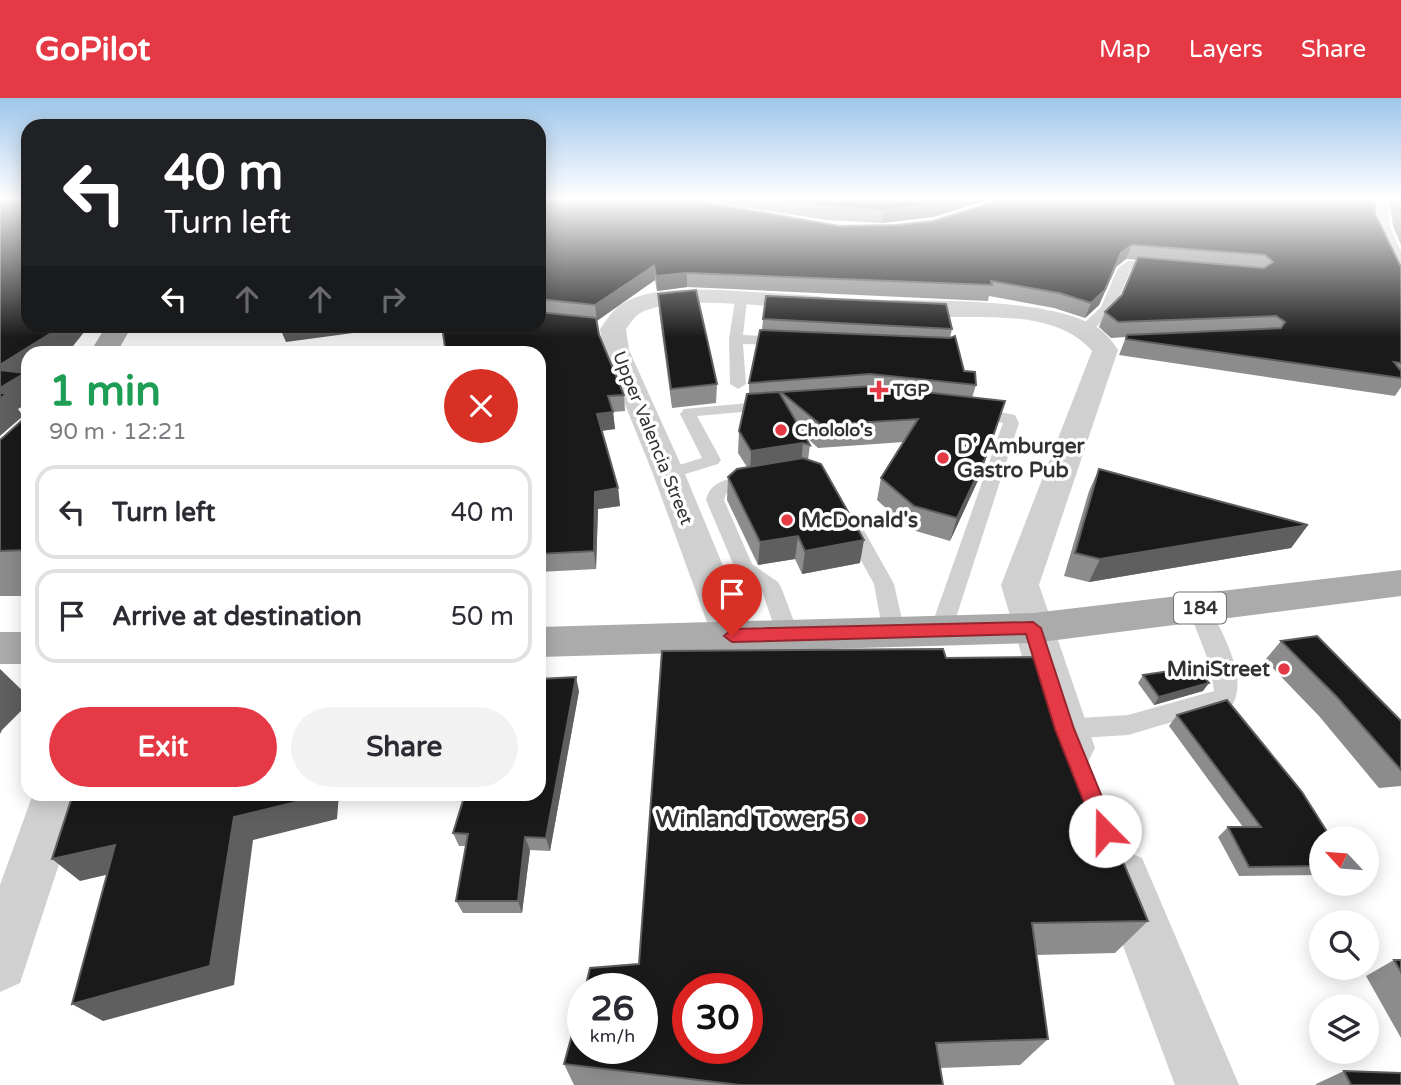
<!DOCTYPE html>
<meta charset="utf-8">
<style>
:root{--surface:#fff;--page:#f2f2f3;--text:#2b2b33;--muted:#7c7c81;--line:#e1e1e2;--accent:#e63946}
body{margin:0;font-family:"Varela Round",sans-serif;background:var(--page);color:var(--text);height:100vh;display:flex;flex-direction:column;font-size:26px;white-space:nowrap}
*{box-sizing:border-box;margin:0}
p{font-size:23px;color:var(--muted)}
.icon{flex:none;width:38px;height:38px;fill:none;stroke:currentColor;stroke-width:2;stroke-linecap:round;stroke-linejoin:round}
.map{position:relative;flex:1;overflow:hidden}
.panel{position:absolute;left:21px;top:248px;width:525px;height:455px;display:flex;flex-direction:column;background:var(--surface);border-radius:21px;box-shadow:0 4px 18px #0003}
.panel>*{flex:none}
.hud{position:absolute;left:21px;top:21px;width:525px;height:214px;border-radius:21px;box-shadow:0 4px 18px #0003;background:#202124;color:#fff;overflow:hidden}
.needle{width:46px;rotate:296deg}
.tools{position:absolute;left:1309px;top:728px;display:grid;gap:14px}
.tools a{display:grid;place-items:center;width:70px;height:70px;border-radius:50%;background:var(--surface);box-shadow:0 4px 18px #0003;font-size:35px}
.speed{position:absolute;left:567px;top:875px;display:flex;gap:14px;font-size:35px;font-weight:700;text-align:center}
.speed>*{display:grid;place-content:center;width:91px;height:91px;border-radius:50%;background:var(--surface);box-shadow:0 4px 18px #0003;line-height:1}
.speed small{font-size:18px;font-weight:400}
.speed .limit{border:10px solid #d22;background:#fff;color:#111}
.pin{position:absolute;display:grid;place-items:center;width:60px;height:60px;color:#fff;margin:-72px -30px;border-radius:50% 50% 50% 0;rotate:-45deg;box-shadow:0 0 7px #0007}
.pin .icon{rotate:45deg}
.me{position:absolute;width:77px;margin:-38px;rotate:338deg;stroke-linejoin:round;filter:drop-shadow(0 0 5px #0008)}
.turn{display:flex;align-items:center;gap:24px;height:147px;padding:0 28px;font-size:32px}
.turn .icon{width:91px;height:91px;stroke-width:2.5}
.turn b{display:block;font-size:49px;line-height:60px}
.lanes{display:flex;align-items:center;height:66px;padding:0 28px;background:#0003;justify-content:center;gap:35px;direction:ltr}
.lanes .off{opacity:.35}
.round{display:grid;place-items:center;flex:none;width:74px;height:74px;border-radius:37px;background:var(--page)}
.headline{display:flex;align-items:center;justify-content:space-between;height:119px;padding:0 28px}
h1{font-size:42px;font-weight:700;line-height:52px;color:#1e9e55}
.primary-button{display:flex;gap:14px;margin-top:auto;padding:14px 28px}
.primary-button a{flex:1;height:80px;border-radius:42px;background:var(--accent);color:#fff;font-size:28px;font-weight:700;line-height:80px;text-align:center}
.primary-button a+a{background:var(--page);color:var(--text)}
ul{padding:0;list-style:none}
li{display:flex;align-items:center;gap:21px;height:94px;margin:0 14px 10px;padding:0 14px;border:4px solid var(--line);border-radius:21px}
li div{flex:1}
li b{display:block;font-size:26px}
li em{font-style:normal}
header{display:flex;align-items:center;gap:42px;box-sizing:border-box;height:98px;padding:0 35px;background:var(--accent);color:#fff}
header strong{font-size:33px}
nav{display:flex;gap:38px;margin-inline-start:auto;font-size:24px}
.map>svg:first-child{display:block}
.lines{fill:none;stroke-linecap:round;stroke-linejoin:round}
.lane{fill:#d0d0d0;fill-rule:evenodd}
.street{fill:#d0d0d0;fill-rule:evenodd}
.primary{fill:#ababab;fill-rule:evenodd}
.wall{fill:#8c8c8c}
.shaded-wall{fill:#5f5f5f}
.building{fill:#1a1a1a;stroke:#5f5f5f;stroke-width:2;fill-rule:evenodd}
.route{fill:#e63946;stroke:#96252e;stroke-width:2}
.poi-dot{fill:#e63946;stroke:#fff;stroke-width:2.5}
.labels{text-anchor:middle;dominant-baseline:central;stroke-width:7;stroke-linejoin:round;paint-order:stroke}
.far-poi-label{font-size:18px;font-weight:bold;fill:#333;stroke:#fff;text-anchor:start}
.far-street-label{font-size:18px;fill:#333;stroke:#fff}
.shield{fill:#fff;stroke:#707070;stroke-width:2}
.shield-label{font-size:19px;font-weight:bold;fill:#333}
.poi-label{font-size:21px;font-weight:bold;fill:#333;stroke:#fff;text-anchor:start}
.near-poi-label{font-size:24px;font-weight:bold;fill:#333;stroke:#fff;text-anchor:end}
</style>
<header>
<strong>GoPilot</strong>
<nav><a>Map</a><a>Layers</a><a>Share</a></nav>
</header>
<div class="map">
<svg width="1401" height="987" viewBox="0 0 1401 987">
<rect width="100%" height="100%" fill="#fff"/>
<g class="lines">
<!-- lane -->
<g class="lane">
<polygon points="1128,163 1164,164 1170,168 1164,172 1131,171 1114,211 1090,235 1080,235 1080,229 1101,209 1118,170"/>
<polygon points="741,198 747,202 743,237 786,239 793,243 786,247 743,246 746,286 738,291 730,286 729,241 735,202"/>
<polygon points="770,303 776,305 778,308 776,311 697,318 721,362 718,366 669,381 660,376 663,372 702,360 680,316 684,311"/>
<polygon points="973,309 1015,317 1019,325 952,532 949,538 941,540 933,538 930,532 1003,325 967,317 965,314 967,311"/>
<path d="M754 377 763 382 760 386 734 391 726 396 724 402 752 466 778 484 781 489 799 537 796 543 788 545 780 543 777 537 762 493 737 475 706 402C711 380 734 380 754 377Z"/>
<polygon points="850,418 857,420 894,486 905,535 902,541 894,543 886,541 883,535 874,486 840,424 843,420"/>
<path d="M1199 502 1207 505 1210 510C1222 535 1248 578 1233 606L1128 637 1064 641 1055 638 1052 631 1055 624 1064 621 1128 617 1214 593 1210 567 1188 510 1191 505Z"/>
</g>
<!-- street -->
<g class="street">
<polygon points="1369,102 1387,102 1390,129 1401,153 1401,184 1393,182 1390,177 1370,129"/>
<path d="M721 192 818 198 826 200 830 205 826 210 818 212C774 210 677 195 640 215 634 219 630 226 626 231L629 252 685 376 752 538 746 549 732 553 718 549 712 538 653 376 603 252 600 231C606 223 613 211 622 206 650 189 689 192 721 192Z"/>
<path d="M895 202C946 203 1060 201 1101 232 1107 237 1114 245 1118 252L1039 487 1095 650 1088 664 1072 670 1056 664 1049 650 1001 487 1092 253C1046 200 946 229 886 214L883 209 886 204Z"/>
<polygon points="33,696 82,696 20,885 0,894 0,787"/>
<polygon points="1123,752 1142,760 1239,987 1175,987 1097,778 1104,760"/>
</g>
<!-- primary -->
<g class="primary">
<polygon points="106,228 132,228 116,256 89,256"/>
<polygon points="1401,472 1401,498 1033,545 539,559 539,529 1033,515"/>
<rect x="0" y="534" width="28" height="32"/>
</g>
</g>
<!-- wall -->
<g class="wall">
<polygon points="539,102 839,128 896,127 1375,116 1401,169 1401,289 1395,298 1119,257 1126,239 1111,240 1099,229 1105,214 1122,197 1137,162 1126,161 1116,169 1099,207 1085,220 1054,210 989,198 988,203 687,189 657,193 655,182 597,222 599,237 624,297 625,313 613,314 615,331 602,333 618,390 620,408 598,411 596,471 539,474"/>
<polygon points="696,102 988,102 933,119 882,125 827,122"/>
<polygon points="1389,102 1401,102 1401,147 1393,128"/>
<polygon points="658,196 717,286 716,305 672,310 659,213"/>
<polygon points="763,221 952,231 950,240 964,273 976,287 972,300 998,325 980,378 950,443 909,431 877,402 881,380 904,344 818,350 805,338 810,347 808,362 860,465 802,476 795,461 758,467 727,402 728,379 747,369 738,355 739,333 749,296 749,285 762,232"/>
<polygon points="28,317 28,498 0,498 0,342"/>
<polygon points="1099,371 1308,427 1291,450 1089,484 1064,478 1089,393"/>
<polygon points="1281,543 1401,623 1401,688 1379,690 1319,618 1265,562"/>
<polygon points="946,560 1148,823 1115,855 1036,857 1048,941 1020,967 940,970 943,987 574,987 564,966 639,866"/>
<polygon points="1143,577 1203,593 1154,607 1138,585"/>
<polygon points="579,593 550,753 530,752 522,815 463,815 456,803 466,748 459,748 453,735"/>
<polygon points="1177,617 1321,740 1321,777 1239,778 1218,739 1228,729 1243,729 1169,628"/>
<polygon points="1394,862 1401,862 1401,940 1366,878"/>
<polygon points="1344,973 1401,987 1316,987 1316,986"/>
</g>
<!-- shaded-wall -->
<g class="shaded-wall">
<polygon points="949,102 988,102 933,119 882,125 884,112"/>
<polygon points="1132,147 1126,161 1116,169 1099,207 1085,220 1091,205 1121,155"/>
<polygon points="654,168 655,182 597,223 595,207"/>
<polygon points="687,175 687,189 657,193 656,178"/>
<polygon points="60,228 89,228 69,253 66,256 28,256 28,305 18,311 23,318 0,338 0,267"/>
<polygon points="279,228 353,228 353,235 286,244"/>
<polygon points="1005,303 980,378 950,443 957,420"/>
<polygon points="613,314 615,331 599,333 597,316"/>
<polygon points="803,345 801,367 750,375 751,353"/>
<polygon points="618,390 620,408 598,411 596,471 594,453 595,394"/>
<polygon points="1308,427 1291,450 1089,484 1100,461"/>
<polygon points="798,438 795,461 758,467 760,444"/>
<polygon points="864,442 860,465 802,476 805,453"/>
<polygon points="0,571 28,598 28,606 2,632 0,636"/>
<polygon points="576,579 579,593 550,753 546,740"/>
<polygon points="1209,585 1203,593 1154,607 1159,599"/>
<polygon points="321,696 339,696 337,721 253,742 234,887 103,923 72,906 234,719"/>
<polygon points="525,739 530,752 522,815 518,803"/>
<polygon points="115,747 140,769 80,783 52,761"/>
</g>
<!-- building -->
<g class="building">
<polygon points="0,102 28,102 28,228 60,228 56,232 0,267"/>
<polygon points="539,102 693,102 839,128 896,127 933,123 1000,102 1375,102 1375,116 1401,169 1401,265 1394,264 1401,273 1401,280 1126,241 1127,237 1281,230 1285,224 1276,218 1118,224 1105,214 1122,197 1138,159 1264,170 1273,164 1265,157 1132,147 1121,155 1105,192 1091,205 1059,195 991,183 992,187 687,175 656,178 654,168 595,207 539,201"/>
<polygon points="783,102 949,102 935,106 884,112 828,108"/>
<polygon points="1399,102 1401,102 1401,115"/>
<polygon points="696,192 717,286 671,291 658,196"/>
<polygon points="766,198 946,206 952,231 763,221"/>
<polygon points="539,214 596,220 599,237 624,297 608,298 613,314 597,316 618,390 595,394 594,453 539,456 539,256 446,256 442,228 539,228"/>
<polygon points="760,232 950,240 955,238 964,273 975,274 976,287 870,276 749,285"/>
<polygon points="0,272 25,275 0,290"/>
<polygon points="871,288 1005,303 987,356 957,420 914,408 881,380 918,321 821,327 781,294"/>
<polygon points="779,294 810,347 803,345 751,353 739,333 747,296"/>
<polygon points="0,295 7,295 0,301"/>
<polygon points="28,317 28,452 0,453 0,342"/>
<polygon points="803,360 821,366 864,442 805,453 798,438 760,444 728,379 737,371"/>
<polygon points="1099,371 1308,427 1100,461 1075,455"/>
<polygon points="1317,538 1401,623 1401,672 1337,599 1281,543"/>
<path d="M943 551 946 560 1037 559 1148 823 1032 825 1048 941 936 945 943 987H740L564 966 583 897V950H642V891H585L590 870 639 866 662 553ZM688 891H747V950H688Z"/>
<polygon points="1196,569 1209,585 1159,599 1143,577"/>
<polygon points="576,579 546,740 525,739 518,803 456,803 468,736 453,735 465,696 539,696 539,581"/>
<polygon points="1227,602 1302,694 1331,740 1321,740 1321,768 1249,769 1228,729 1261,729 1177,617"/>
<polygon points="73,696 321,696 321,698 234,719 210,868 72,906 115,747 52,761"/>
<polygon points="1394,862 1401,862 1401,874"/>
<polygon points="1344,973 1401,975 1401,987 1351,987"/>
</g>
<!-- sky -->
<linearGradient id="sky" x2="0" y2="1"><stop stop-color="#9ec6ea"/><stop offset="0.42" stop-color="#fff"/><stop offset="1" stop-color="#fff" stop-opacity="0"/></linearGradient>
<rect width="1401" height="240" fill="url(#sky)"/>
<!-- route -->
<polygon class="route" points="1033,524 1041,530 1074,631 1116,733 1113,740 1105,742 1098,740 1055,631 1026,536 732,544 724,538 732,531"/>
<!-- markers -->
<g class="poi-dot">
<path d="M875.5 281.5h7v7h7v7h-7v7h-7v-7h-7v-7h7z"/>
<circle cx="781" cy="332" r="7"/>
<circle cx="943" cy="360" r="7"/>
<circle cx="787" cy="422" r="7"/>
<circle cx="1284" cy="571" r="7"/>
<circle cx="860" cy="721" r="7"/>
</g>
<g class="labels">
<!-- far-poi labels -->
<g class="far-poi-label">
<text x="893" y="292">TGP</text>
<text x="795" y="332">Chololo's</text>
</g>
<!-- far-street labels -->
<g class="far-street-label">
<text transform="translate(653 340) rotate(68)">Upper Valencia Street</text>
</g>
<!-- shield labels -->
<rect class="shield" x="1174" y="494.5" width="52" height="31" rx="5"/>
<g class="shield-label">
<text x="1200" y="510">184</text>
</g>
<!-- poi labels -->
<g class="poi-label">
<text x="957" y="348">D' Amburger<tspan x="957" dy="24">Gastro Pub</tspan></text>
<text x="801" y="422">McDonald's</text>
<text x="1270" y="571" text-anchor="end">MiniStreet</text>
</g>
<!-- near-poi labels -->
<g class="near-poi-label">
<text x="846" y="721">Winland Tower 5</text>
</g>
</g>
</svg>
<div class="tools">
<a><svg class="needle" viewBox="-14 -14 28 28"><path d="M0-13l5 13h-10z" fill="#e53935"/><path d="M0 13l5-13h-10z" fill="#7c7c81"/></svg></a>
<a><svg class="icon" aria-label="search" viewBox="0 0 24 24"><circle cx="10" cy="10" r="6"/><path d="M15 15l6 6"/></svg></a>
<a><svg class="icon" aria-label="layers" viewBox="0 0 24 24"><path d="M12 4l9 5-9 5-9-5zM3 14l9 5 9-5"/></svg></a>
</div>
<div class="speed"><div>26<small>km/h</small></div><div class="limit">30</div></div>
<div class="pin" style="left:732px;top:538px;background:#d93025"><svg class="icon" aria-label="arrive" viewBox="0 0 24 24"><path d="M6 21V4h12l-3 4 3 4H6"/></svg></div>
<svg class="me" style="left:1105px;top:733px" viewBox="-20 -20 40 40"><circle r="19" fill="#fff"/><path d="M0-13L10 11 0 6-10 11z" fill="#e63946"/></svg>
<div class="hud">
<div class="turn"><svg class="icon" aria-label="left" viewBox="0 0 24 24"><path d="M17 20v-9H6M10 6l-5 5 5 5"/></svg><div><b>40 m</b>Turn left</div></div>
<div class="lanes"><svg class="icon" aria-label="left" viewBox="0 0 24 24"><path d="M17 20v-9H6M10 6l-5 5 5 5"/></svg><svg class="icon off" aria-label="ahead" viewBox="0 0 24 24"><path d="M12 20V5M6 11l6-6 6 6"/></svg><svg class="icon off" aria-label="ahead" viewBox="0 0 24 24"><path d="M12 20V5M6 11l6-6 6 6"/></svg><svg class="icon off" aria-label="right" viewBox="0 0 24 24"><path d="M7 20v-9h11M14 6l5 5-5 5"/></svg></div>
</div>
<section class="panel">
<div class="headline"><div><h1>1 min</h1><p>90 m · 12:21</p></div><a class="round" style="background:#d93025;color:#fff"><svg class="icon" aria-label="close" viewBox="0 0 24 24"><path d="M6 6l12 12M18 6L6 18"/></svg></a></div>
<ul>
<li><svg class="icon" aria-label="left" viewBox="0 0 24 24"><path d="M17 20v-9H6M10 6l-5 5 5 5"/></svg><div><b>Turn left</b></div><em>40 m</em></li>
<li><svg class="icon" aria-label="arrive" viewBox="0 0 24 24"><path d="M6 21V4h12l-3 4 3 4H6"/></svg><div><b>Arrive at destination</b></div><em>50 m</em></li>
</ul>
<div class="primary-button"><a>Exit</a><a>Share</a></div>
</section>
</div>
